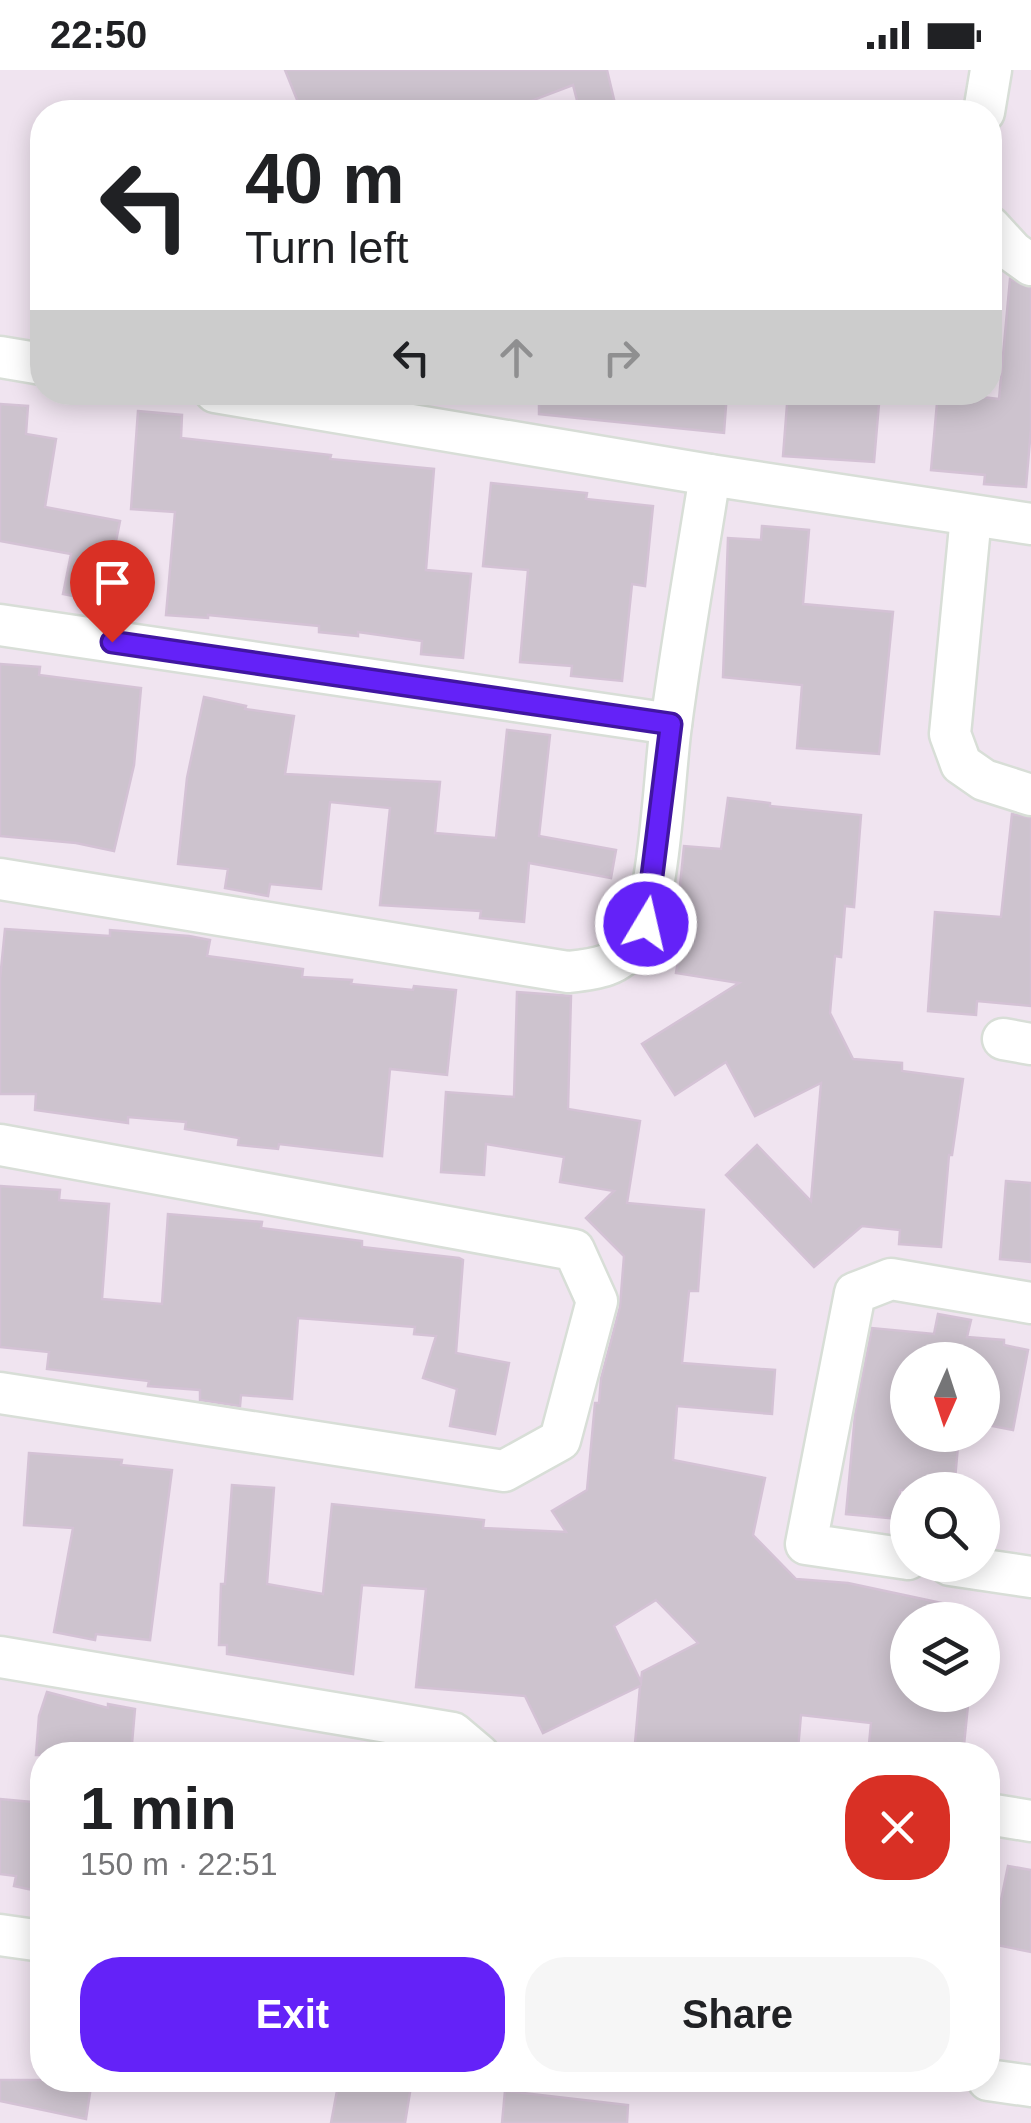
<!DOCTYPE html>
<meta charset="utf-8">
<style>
:root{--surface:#fff;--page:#f6f6f6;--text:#202124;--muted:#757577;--accent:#6422f8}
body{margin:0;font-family:Arial,sans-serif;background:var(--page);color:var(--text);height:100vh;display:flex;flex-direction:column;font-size:38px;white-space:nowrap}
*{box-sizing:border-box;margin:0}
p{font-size:32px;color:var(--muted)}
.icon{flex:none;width:55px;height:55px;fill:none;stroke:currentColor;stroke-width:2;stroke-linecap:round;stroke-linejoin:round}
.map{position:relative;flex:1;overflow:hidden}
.side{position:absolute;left:30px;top:1672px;width:970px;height:350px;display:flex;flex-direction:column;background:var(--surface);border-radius:40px;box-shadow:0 5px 25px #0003}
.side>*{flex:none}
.hud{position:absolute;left:30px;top:30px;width:972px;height:305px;border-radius:40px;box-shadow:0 5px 25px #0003;background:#fff;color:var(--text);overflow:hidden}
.needle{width:65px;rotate:183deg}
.buttons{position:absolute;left:890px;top:1272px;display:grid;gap:20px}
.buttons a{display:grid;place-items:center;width:110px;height:110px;border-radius:50%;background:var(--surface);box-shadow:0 5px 25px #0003;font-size:50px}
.pin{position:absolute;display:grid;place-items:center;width:85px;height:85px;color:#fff;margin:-102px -42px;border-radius:50% 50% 50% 0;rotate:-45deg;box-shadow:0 0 10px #0007}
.pin .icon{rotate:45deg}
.me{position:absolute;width:110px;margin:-55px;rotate:9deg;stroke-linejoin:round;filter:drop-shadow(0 0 8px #0008)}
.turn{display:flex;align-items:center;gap:35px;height:210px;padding:0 50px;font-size:45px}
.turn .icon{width:130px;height:130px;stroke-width:2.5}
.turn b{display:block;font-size:70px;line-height:85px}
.lanes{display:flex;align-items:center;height:95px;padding:0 50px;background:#0003;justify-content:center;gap:50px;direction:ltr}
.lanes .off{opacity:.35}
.round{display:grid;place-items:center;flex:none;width:105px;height:105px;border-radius:40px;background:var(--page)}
.overview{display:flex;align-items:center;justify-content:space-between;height:170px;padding:0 50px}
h1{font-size:60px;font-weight:700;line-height:75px}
.button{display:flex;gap:20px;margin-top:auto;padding:20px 50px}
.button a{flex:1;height:115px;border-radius:40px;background:var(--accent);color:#fff;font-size:40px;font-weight:700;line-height:115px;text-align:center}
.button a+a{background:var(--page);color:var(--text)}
.status{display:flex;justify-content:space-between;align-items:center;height:70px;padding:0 50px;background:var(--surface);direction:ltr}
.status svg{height:28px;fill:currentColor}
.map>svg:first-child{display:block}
.building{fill:#cdc3ce;stroke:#d4c2d5;stroke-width:2.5;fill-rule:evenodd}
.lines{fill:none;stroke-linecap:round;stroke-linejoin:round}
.minor-casing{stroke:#d8ded7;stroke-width:45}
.minor{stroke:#fff;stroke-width:40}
.route-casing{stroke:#4116a1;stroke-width:25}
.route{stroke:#6422f8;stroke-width:18}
</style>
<div class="status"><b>22:50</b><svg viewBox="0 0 49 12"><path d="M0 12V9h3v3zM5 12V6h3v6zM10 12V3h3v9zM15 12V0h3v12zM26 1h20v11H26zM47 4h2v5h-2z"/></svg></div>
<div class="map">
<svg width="1031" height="2053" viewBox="0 0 1031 2053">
<rect width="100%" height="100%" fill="#f0e4f0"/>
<!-- building -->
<g class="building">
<polygon points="285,0 607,0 617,42 580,42 573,15 502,42 302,42"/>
<polygon points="1010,209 1031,218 1031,358 1026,417 984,414 985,405 931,400 938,322 999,329"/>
<polygon points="539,322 727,322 724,363 539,344"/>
<polygon points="788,322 880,322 874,392 783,386"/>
<polygon points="0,334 28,336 26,364 56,369 45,437 120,451 104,532 63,524 71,484 0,471"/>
<polygon points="138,341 182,345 181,368 331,385 330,389 434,399 426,500 471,504 463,588 421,584 422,571 358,562 358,566 319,562 319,556 208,545 208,548 166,545 175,442 131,439"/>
<polygon points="491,413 587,423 586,429 653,436 645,516 632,514 622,611 571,606 572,596 520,592 528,500 483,496"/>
<polygon points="762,456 809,460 803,534 893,542 879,684 797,678 802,615 723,607 728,468 761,470"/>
<polygon points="0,594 40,597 39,605 141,618 134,695 114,781 76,773 0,766"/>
<polygon points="204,627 246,636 245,639 294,646 285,704 440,712 435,763 496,768 507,660 550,665 539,766 616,780 611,808 529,793 524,852 480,848 481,841 380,835 390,738 330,732 321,819 270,814 268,826 225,818 228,799 178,794 187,708"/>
<polygon points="728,728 770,733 770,736 861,745 854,837 845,836 841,887 835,886 830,943 853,989 902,993 902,1001 963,1009 952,1085 949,1085 941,1177 899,1174 900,1160 862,1156 814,1197 726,1105 757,1075 811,1131 821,1013 755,1046 726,992 675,1025 642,974 739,913 676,903 682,867 675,866 684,776 721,779"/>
<polygon points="1012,744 1031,748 1031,936 977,931 976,945 928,941 935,842 1001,847"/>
<polygon points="5,859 110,866 110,860 189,866 210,870 207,886 303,899 302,907 352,910 351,914 413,920 414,916 456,920 447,1005 390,999 382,1086 279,1074 278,1079 238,1075 239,1068 185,1059 186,1052 128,1047 128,1053 35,1040 36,1024 0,1024 0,909"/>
<path d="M517 922 571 926 568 1039 640 1051 627 1133 704 1140 698 1221H689L682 1293 775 1300 772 1344 677 1336 673 1390 765 1408 753 1465 796 1509 848 1513 965 1538 964 1550H908V1625H969L963 1685H868L871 1653 801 1645 798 1679 753 1675 733 1685H634L640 1616 543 1663 525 1626 416 1617 426 1519 362 1515 353 1604 227 1584V1575H219L221 1514H225L232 1415 274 1418 267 1514 323 1524 332 1434 484 1450 483 1458 566 1462 552 1441 587 1420 595 1333H599L601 1309 620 1237 624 1186 586 1148 614 1121 560 1112 564 1087 486 1074 484 1105 441 1102 446 1022 514 1027ZM656 1530 698 1573 642 1602 641 1612 614 1556Z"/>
<polygon points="1006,1111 1031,1113 1031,1192 1000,1189"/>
<polygon points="0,1116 60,1120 59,1130 109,1134 102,1229 162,1234 168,1144 262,1152 261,1158 362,1171 362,1177 459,1188 463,1190 456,1283 509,1293 495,1364 450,1356 457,1319 423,1308 436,1266 414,1264 415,1257 298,1248 292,1329 241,1325 240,1336 200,1330 200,1320 148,1316 149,1311 47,1299 49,1282 0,1277"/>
<polygon points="938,1244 971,1250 967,1267 1004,1270 1004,1275 1028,1280 1013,1360 982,1354 982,1290 908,1290 908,1365 959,1365 954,1420 900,1420 898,1449 846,1444 855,1345 872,1258 934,1264"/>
<polygon points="29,1383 122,1390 121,1395 172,1400 150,1570 96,1564 95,1570 54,1562 73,1458 24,1455"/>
<polygon points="47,1622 108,1638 108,1634 135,1639 131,1685 36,1685 39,1646"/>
<polygon points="0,1729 42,1733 42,1822 14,1816 16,1806 0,1804"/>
<polygon points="1008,1796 1031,1800 1031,1882 992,1874"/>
<polygon points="0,2010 92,2010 86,2049 0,2031"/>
<polygon points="339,2010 412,2010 405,2053 331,2053"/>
<polygon points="505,2021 628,2035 627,2053 502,2053"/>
</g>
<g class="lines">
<defs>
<g id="minor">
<polyline points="984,42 991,0"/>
<polyline points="990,157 1013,182 1031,195"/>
<polyline points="0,287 42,294"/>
<polyline points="215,322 710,405 1031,454"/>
<polyline points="971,446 950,664 961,694 984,710 1031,725"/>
<polyline points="0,555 671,654"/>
<path d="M0 809 568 902C596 899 618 897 635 872 660 835 664 706 671 655 682 571 697 488 710 405"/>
<polyline points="1003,969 1031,974"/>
<polyline points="0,1075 574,1180 597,1231 560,1370 504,1401 0,1323"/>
<polyline points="908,1489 806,1474 855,1223 891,1209 1031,1233"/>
<polyline points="950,1495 1031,1507"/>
<polyline points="0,1587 453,1663 479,1685"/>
<polyline points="988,1744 1031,1751"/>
<polyline points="0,1865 42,1871"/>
<polyline points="988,2010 1031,2016"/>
</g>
</defs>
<!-- minor casing -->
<use href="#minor" class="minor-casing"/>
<!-- minor -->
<use href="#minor" class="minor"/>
</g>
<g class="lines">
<defs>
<polyline id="route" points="112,572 671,654 646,854"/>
</defs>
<!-- route casing -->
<use href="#route" class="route-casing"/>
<!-- route -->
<use href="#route" class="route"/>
</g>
</svg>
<div class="buttons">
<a><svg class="needle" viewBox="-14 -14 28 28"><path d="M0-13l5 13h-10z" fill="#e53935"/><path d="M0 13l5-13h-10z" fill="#757577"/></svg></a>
<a><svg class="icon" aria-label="search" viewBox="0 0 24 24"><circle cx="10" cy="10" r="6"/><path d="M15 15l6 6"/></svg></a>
<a><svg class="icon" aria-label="layers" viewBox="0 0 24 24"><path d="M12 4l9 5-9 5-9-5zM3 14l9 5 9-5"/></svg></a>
</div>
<div class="pin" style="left:112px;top:572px;background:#d93025"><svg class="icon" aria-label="arrive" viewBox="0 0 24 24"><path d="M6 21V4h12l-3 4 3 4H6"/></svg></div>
<svg class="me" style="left:646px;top:854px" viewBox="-20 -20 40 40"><circle r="17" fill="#6422f8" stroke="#fff" stroke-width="3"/><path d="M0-11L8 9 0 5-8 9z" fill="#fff"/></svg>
<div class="hud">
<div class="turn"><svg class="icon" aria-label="left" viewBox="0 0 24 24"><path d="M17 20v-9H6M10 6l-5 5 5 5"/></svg><div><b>40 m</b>Turn left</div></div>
<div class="lanes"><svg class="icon" aria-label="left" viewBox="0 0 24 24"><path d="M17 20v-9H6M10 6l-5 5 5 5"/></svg><svg class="icon off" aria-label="ahead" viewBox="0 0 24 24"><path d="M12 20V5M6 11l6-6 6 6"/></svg><svg class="icon off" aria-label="right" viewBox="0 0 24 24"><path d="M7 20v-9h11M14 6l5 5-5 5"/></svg></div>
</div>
<section class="side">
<div class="overview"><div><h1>1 min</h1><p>150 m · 22:51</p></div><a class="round" style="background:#d93025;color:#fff"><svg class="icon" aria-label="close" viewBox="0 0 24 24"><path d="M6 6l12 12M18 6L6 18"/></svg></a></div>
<div class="button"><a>Exit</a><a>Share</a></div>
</section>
</div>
